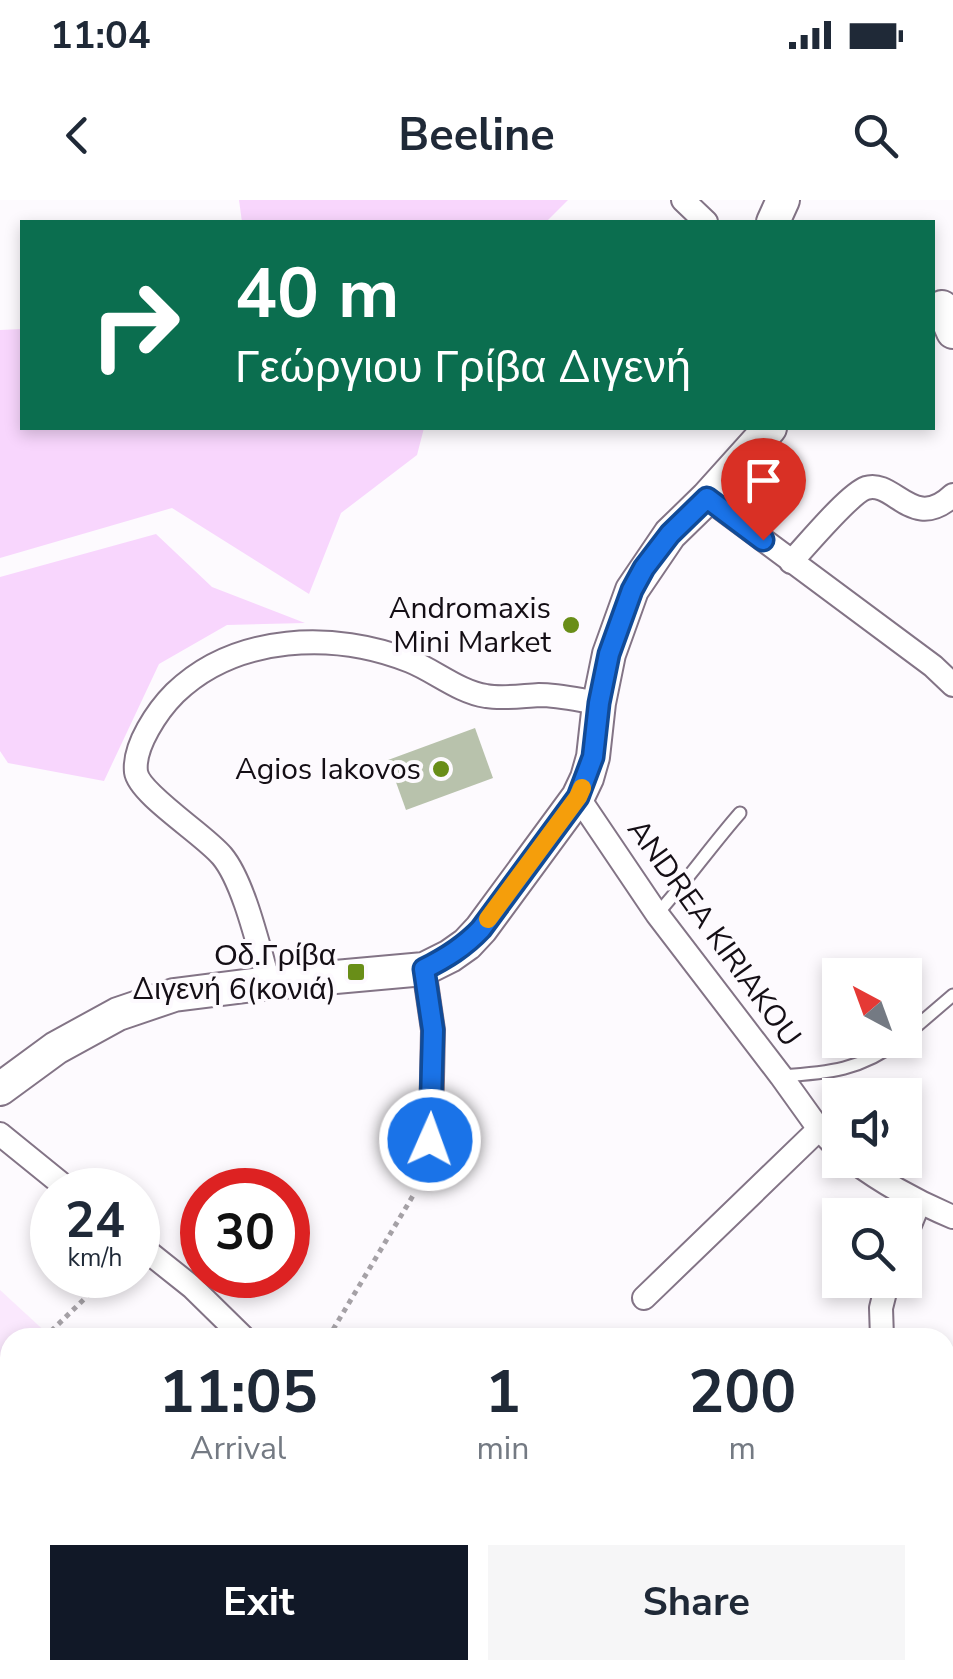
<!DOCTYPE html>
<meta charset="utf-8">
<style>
:root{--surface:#fff;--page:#f6f6f7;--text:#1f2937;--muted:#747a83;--accent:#111827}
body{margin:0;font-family:"Nunito Sans",sans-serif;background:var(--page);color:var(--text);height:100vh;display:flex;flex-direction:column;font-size:38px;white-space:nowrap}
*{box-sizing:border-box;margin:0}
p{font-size:32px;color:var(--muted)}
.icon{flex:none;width:55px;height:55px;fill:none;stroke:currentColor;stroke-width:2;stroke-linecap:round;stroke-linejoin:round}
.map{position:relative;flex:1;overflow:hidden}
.sheet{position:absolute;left:0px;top:1128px;width:955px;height:352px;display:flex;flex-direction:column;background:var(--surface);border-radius:30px 30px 0 0;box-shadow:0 5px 15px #0003}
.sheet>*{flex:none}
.guide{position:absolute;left:20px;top:20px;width:915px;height:210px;border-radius:0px;box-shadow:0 5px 15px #0003;background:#0b6e4f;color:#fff;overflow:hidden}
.needle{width:65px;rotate:319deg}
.fabs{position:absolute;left:822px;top:758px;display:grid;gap:20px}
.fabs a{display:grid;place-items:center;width:100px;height:100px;border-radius:0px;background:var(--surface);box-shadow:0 5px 15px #0003;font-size:50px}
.speed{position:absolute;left:30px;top:968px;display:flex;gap:20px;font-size:50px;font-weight:700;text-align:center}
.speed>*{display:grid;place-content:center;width:130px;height:130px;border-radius:50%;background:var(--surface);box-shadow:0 5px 15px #0003;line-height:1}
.speed small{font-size:25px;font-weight:400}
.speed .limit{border:15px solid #d22;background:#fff;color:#111}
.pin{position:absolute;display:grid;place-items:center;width:85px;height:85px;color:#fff;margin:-102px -42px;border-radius:50% 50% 50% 0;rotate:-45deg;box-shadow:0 0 10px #0007}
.pin .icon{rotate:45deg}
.me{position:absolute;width:110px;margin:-55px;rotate:2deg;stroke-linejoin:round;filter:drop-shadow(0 0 8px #0008)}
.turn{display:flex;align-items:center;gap:35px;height:210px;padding:0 50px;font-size:45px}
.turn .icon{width:130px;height:130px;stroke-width:2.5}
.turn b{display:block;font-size:70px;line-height:85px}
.eta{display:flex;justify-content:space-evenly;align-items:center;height:170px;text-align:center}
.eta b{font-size:60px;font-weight:700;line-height:70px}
.action{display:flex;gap:20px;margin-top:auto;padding:20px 50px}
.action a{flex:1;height:115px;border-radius:0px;background:var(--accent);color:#fff;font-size:40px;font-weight:700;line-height:115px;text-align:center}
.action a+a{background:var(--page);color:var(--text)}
.status{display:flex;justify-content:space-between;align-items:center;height:70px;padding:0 50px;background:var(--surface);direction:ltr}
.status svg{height:28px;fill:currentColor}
header{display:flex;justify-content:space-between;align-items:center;height:130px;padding:0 50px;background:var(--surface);font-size:45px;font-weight:700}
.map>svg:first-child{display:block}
.built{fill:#fae8fd}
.green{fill:#f8d6fd}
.building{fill:#b8c2ac}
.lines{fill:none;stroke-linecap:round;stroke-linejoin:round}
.lane-casing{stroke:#837486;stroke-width:15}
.street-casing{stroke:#837486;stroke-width:26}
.secondary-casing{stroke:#837486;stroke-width:36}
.path{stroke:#a5a1a6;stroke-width:5;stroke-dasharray:5 5;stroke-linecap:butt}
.lane{stroke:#fff;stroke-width:11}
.street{stroke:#fff;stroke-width:22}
.secondary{stroke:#fff;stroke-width:32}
.route-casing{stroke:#114b97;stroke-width:25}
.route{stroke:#1a73e8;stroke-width:18}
.slow{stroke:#f59e0b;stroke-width:18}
.poi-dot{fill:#698e18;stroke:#fdfafe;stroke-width:4}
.labels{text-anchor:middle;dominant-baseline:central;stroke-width:8;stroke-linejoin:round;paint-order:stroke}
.poi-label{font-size:30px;fill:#140e15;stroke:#fdfafe;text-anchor:end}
.street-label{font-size:30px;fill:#140e15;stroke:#fdfafe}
</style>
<div class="status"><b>11:04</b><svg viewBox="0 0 49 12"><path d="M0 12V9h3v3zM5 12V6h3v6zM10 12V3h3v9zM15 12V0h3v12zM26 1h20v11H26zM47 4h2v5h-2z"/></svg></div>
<header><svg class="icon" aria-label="back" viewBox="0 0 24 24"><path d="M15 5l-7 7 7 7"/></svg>Beeline<svg class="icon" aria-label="search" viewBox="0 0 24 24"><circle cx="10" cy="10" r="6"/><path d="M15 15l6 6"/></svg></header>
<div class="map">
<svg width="953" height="1479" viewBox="0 0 953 1479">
<rect width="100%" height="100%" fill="#fdfafe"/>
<!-- built -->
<polygon class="built" points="0,1090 51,1137 10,1138 10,1336 6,1341 0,1337"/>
<!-- green -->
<g class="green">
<polygon points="239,0 568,0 546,22 242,22"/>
<polygon points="22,129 22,228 424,228 417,255 341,313 309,394 172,308 0,358 0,130"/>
<polygon points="156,334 212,387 305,423 227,425 159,464 104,581 8,563 0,551 0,377"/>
</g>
<!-- building -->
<polygon class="building" points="475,528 493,578 406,610 388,560"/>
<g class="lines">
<defs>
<g id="lane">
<path d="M657 714C686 682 711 646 740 613"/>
<polyline points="905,836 953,795"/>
<path d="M781 876C828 873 862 870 900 840"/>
</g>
<g id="street">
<polyline points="683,0 706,22"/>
<polyline points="707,298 933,466 953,485"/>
<path d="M791 362C806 346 849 294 866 288 894 279 913 333 953 295"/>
<polyline points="578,597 657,714 781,876 819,929 840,951"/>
<polyline points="424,769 433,830 430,976"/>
<path d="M269 783C259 749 244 682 222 656 205 635 139 594 136 572 133 546 158 510 175 493 236 434 335 431 410 461 435 471 459 492 486 496 503 499 521 496 539 495 559 495 579 500 599 503"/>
<polyline points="0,934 69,990"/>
<path d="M852 960C884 984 917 1002 953 1017"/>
<polyline points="905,1037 919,1003"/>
<polyline points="138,1044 192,1087 244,1138"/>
<polyline points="644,1098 819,929"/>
<polyline points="882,1138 881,1108 888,1080"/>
<polyline points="655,1470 669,1479"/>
<polyline points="766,1479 771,1470"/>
<polyline points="941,1479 953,1459"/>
</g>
<g id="secondary">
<polyline points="773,22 783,0"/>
<polyline points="932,112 942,107 953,132"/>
<polyline points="0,889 56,848 118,814 174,795 269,783 424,769 450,756 467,744 481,729 578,597 587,578 593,557 599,503 609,454 632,390 670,334 707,298 770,228"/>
</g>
</defs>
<!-- lane casing -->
<use href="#lane" class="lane-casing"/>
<!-- street casing -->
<use href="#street" class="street-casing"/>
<!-- secondary casing -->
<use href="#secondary" class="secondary-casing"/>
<!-- path -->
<g class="path">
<polyline points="44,1138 109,1075"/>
<polyline points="328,1138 414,994"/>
<polyline points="0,1180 10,1171"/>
</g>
<!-- lane -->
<use href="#lane" class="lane"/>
<!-- street -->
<use href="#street" class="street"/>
<!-- secondary -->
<use href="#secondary" class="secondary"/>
</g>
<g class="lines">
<defs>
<path id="route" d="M430 940 433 830 424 769C446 758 464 747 481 729L578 597 593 557 599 503 609 454 632 390 644 368 670 334 707 298 763 340"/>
</defs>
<!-- route casing -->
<use href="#route" class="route-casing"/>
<!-- route -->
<use href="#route" class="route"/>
<!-- slow -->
<polyline class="slow" points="488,719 578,597 582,588"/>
</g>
<!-- markers -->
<g class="poi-dot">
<circle cx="571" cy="425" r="10"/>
<circle cx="441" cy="569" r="10"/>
<rect x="346" y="762" width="20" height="20" rx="5"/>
</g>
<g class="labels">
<!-- poi labels -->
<g class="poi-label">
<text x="551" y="408">Andromaxis<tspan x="551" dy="34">Mini Market</tspan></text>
<text x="421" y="569">Agios Iakovos</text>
<text x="336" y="755">Οδ.Γρίβα<tspan x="336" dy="34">Διγενή 6(κονιά)</tspan></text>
</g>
<!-- street labels -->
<g class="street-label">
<text transform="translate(714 733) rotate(54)">ANDREA KIRIAKOU</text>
</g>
</g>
</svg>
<div class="fabs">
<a><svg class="needle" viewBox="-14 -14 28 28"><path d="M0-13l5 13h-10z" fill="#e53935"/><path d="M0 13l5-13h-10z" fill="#747a83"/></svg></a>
<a><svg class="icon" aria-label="sound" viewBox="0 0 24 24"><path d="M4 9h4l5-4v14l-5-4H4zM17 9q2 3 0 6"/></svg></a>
<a><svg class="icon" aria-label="search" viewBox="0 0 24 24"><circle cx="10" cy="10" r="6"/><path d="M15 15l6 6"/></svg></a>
</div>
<div class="speed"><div>24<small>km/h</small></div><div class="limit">30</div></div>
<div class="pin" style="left:763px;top:340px;background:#d93025"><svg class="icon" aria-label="arrive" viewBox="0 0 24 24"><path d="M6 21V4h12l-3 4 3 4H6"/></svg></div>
<svg class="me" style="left:430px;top:940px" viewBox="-20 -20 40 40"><circle r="17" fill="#1a73e8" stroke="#fff" stroke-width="3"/><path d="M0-11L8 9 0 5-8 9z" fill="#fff"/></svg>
<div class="guide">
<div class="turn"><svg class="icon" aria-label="right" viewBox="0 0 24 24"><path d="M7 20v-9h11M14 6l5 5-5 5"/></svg><div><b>40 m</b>Γεώργιου Γρίβα Διγενή</div></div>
</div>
<section class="sheet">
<div class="eta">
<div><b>11:05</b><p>Arrival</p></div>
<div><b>1</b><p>min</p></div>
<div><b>200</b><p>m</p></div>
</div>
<div class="action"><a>Exit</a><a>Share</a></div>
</section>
</div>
